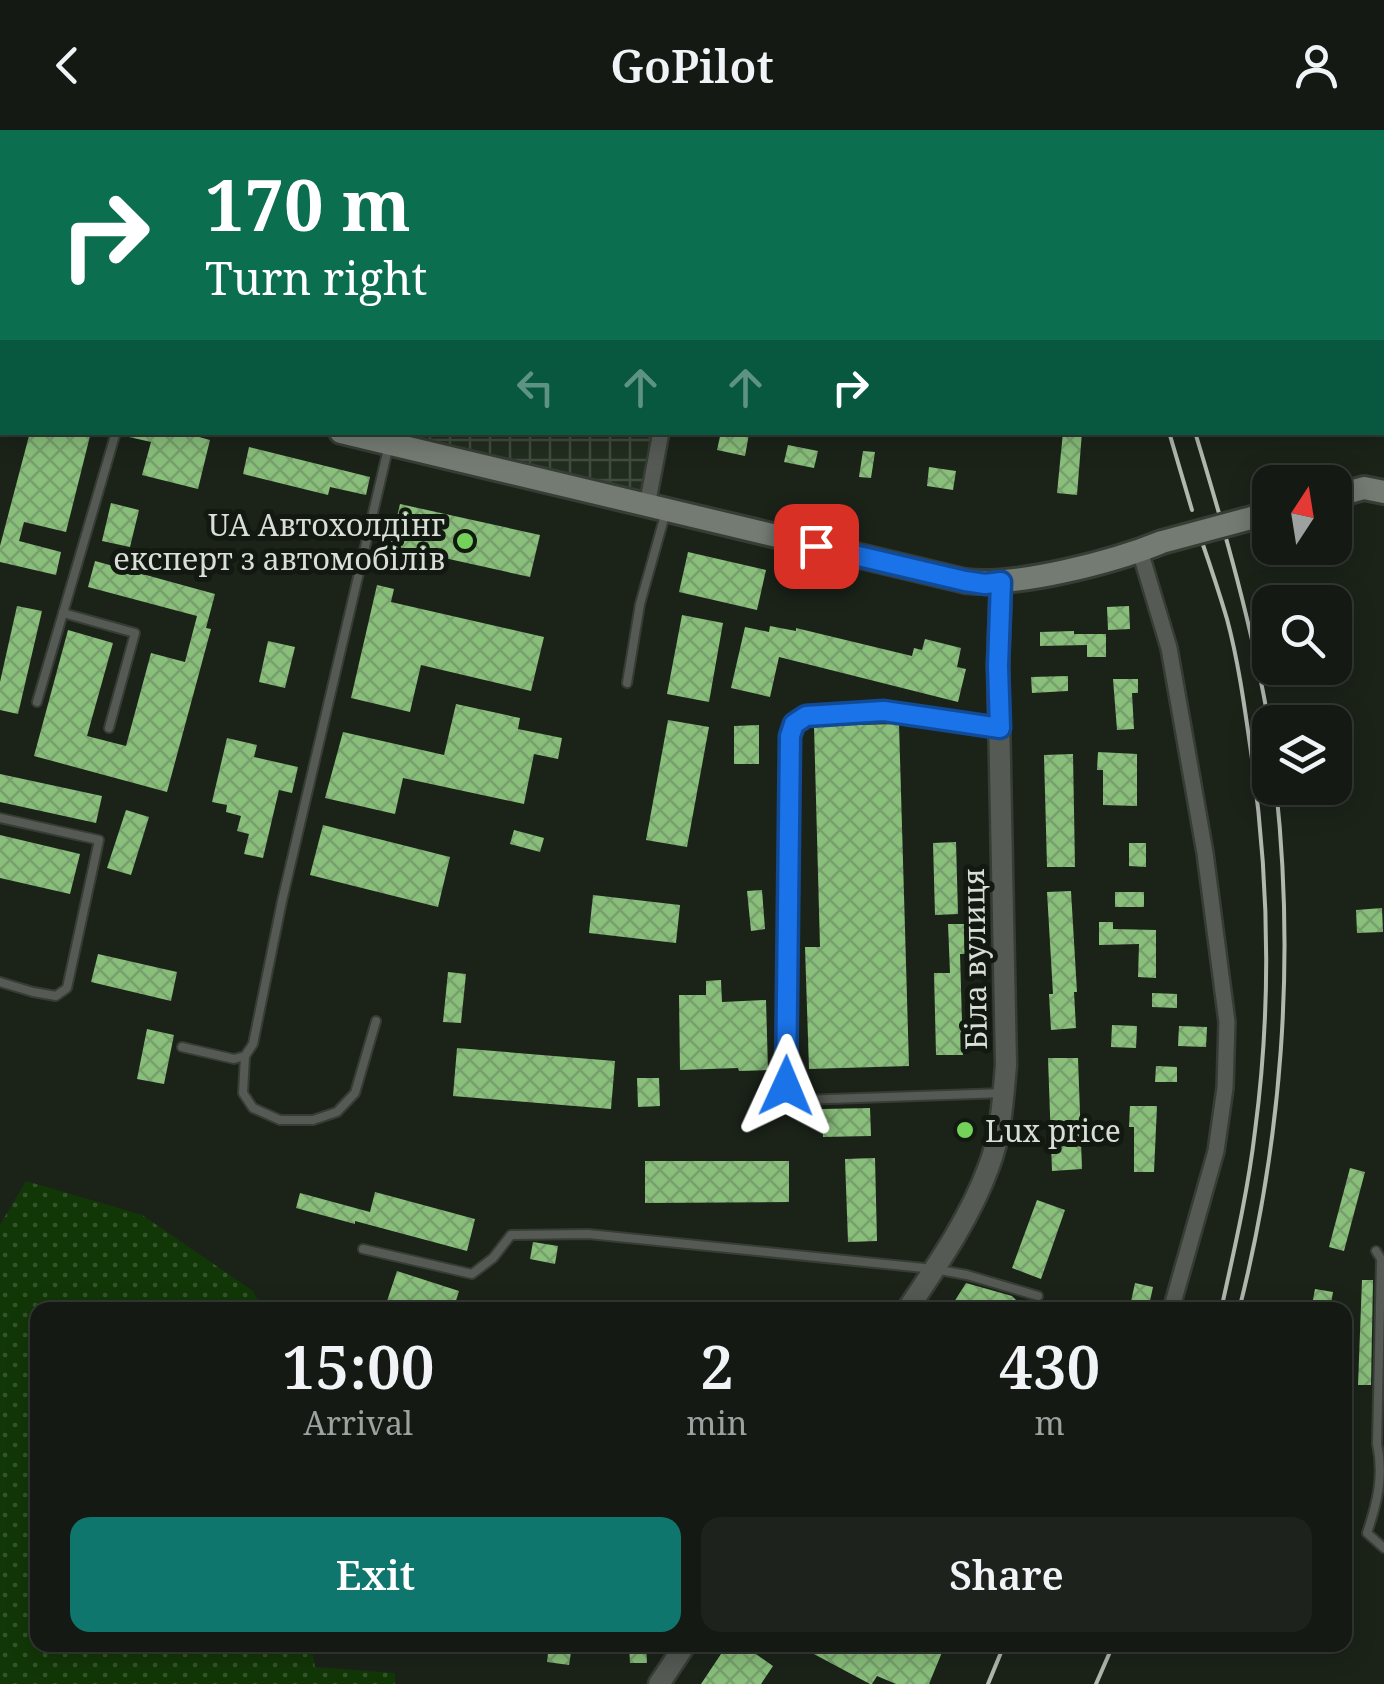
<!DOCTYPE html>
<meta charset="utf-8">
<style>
:root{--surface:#141a13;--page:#1d231c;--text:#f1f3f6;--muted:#9da1a0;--line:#333833;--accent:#0f766e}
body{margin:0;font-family:"Noto Serif",serif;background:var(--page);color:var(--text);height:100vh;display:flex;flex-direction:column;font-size:38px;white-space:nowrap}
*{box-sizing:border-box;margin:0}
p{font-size:32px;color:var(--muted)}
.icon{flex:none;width:55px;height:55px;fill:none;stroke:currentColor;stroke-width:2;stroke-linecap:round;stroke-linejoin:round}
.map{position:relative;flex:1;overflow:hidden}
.sheet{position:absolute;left:30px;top:1172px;width:1322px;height:350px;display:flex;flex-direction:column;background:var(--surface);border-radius:20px;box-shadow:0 5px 25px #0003,0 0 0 2px var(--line)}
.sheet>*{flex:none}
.hud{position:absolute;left:0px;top:0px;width:1385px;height:305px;box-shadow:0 5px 25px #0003,0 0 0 2px var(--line);background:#0b6e4f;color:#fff;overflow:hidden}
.needle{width:65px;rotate:12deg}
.tools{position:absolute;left:1252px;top:335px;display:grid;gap:20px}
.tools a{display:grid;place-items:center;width:100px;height:100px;border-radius:20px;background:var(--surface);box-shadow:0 5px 25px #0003,0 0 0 2px var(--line);font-size:50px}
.pin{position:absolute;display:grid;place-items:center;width:85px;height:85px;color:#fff;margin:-42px;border-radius:20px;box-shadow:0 5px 15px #0006}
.me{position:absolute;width:110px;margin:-55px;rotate:1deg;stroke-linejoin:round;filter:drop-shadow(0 0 8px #0008)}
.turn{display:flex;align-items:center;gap:35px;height:210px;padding:0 40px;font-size:45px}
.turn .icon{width:130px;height:130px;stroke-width:2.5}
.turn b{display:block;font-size:70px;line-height:85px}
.lanes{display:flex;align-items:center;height:95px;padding:0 40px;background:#0003;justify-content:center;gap:50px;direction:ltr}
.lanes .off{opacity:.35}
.eta{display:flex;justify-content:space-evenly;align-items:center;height:170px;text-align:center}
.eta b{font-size:60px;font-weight:600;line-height:70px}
.action{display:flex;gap:20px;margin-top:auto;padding:20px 40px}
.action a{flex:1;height:115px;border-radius:20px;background:var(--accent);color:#fff;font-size:40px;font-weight:600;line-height:115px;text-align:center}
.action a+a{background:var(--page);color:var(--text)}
header{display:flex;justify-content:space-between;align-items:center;height:130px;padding:0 40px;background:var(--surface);font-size:45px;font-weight:600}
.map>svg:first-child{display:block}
.industrial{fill:url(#industrial-grid)}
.garden{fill:url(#garden-dots)}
.building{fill:url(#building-cross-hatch)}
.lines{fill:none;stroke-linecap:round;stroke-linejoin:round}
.service-casing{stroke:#363d34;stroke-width:12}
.minor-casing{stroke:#363d34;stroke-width:20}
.tertiary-casing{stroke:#363d34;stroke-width:25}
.secondary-casing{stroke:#363d34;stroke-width:28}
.service{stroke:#565a55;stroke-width:8}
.minor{stroke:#565a55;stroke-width:15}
.tertiary{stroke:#565a55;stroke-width:20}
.secondary{stroke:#747b73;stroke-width:22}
.rail{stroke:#b0b7af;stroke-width:4}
.secondary-bridge-casing{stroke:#363d34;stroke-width:28;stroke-linecap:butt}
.secondary-bridge{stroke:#747b73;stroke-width:22}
.route-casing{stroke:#114b97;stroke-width:25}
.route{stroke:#1a73e8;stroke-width:18}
.poi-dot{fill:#74d25b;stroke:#121910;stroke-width:4}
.labels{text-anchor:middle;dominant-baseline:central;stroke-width:10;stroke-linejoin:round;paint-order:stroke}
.poi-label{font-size:30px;fill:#d9dfd8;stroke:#121910;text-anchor:end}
.street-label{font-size:30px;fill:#d9dfd8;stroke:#121910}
</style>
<header><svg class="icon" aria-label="back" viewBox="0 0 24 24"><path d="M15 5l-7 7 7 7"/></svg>GoPilot<svg class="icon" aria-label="person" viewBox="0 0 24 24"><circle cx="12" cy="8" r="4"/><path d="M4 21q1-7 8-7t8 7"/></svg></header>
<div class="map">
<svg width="1384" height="1554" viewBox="0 0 1384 1554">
<defs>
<pattern id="industrial-grid" width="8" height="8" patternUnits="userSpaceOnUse" patternTransform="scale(2.5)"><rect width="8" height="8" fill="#212d1e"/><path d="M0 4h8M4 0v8" fill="none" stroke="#414b3e"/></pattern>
<pattern id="garden-dots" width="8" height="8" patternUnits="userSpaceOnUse" patternTransform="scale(2.5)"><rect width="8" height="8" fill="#123707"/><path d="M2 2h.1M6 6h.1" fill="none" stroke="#34542a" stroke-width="1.8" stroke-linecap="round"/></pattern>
<pattern id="building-cross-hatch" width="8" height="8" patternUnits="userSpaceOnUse" patternTransform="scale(2.5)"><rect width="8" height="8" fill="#89bf7b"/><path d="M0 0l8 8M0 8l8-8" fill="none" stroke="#77a06c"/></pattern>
</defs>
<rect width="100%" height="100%" fill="#1b2319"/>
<!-- industrial -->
<g class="industrial">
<polygon points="0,0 716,0 715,2 2,2 2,223 0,222"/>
<polygon points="341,303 661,303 647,376"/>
</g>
<!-- garden -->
<polygon class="garden" points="26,1051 142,1085 253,1161 263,1180 38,1180 38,1515 311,1515 315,1537 395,1543 395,1554 0,1554 0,1095"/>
<!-- building -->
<g class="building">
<polygon points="30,302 91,302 66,402 24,392 19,411 61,422 56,445 0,432 0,416"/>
<polygon points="130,302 181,302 210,310 198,359 142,345 151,312 129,307"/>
<polygon points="721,302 749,304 745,326 717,320"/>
<polygon points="1063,302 1082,302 1077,365 1057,363"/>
<polygon points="788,315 818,321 814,338 784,332"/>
<polygon points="249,317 370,347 366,365 330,357 328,365 243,344"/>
<polygon points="863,321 875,322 871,348 859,347"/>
<polygon points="929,337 956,341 953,360 927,356"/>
<polygon points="111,373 139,380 130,417 102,411"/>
<polygon points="400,374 540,405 530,447 390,416"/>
<polygon points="688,422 766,440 757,480 679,462"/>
<polygon points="95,431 215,464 206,498 211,499 167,662 34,626 68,500 113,513 87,606 126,616 151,523 185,532 197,486 88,457"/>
<polygon points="377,455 394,459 391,472 544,507 531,561 421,535 410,582 351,568"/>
<polygon points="17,476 42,481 18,584 0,580 0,552"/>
<polygon points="1129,476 1130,499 1108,500 1107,477"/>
<polygon points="682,485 723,493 709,572 667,564"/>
<polygon points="770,496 796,501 796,498 912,526 914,518 922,520 925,509 961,518 957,537 966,539 958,572 779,527 770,567 731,558 745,497 769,502"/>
<polygon points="1074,501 1074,504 1106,504 1106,527 1087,527 1087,515 1040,516 1040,502"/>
<polygon points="268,511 295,517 285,558 259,552"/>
<polygon points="1068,546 1068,561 1032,563 1031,547"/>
<polygon points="1113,549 1138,549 1138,563 1132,563 1134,599 1117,600"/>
<polygon points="456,574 520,588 518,599 562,608 558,629 534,624 524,674 403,648 395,684 325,668 343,602 444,625"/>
<polygon points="668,590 709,597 687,717 646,710"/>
<polygon points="899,594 909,936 809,939 805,817 820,817 814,596"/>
<polygon points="759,595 759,634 734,634 734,596"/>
<polygon points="227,608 257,615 254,627 298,637 292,663 279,660 263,728 244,724 249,704 237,701 241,686 226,682 227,675 212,672"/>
<polygon points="1098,622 1137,624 1137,676 1103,675 1103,640 1097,640"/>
<polygon points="1073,624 1075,737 1047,737 1044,625"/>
<polygon points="0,644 102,666 96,693 0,672"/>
<polygon points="126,680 149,687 131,745 107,738"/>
<polygon points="323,695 450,727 438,777 310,745"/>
<polygon points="514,700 544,708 540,722 510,714"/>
<polygon points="0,705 80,724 70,764 0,748"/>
<polygon points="956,712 958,784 935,785 933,713"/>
<polygon points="1129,713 1146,713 1146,737 1129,736"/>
<polygon points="762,760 765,799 751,801 747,761"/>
<polygon points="1071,761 1077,862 1074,862 1076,898 1051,900 1049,864 1053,864 1047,762"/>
<rect x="1115" y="762" width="29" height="15"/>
<polygon points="593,765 680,775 676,813 589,803"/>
<polygon points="1382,778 1383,802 1357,803 1356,780"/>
<polygon points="1099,792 1113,792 1113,799 1156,800 1156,848 1138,847 1139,814 1099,815"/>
<polygon points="948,794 965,794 966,824 960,824 963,925 936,925 934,843 950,843"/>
<polygon points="98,824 177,842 171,871 91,852"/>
<polygon points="448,842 466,844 461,893 443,892"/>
<polygon points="721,850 722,872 766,870 768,940 739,941 738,938 680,940 679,865 706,865 706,851"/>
<polygon points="1152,863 1177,864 1177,878 1152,877"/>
<polygon points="1112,895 1137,896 1136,918 1111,917"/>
<polygon points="1179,896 1207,897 1206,917 1178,916"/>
<polygon points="147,899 174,905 164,954 137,949"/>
<polygon points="457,918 615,931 611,979 453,966"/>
<polygon points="1048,928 1078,928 1082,1039 1052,1041"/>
<polygon points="1156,936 1177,937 1177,952 1155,952"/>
<polygon points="637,948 659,948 660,976 638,977"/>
<polygon points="1130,976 1157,976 1154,1042 1134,1042 1134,997 1129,997"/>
<polygon points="870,978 871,1006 823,1007 822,979"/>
<polygon points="875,1028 877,1111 848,1112 845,1029"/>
<polygon points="645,1031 789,1031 789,1072 645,1073"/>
<polygon points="1350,1038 1365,1042 1344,1121 1329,1117"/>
<polygon points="375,1062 475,1089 467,1121 355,1091 355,1094 296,1078 300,1063 370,1082"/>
<polygon points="1037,1070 1065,1080 1041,1149 1012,1138"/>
<polygon points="533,1112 558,1116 555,1134 530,1129"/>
<polygon points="397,1141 459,1161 453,1180 415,1180 387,1171"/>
<polygon points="1362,1150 1373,1150 1371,1255 1358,1255"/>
<polygon points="966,1153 1012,1166 1026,1180 949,1180"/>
<polygon points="1135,1153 1153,1157 1148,1180 1130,1176"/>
<polygon points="1315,1159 1333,1162 1330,1180 1311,1180"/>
<polygon points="549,1515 572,1516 569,1535 547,1532"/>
<polygon points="629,1515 646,1515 647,1533 630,1533"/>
<polygon points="727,1515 743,1515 773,1536 761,1554 701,1554"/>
<polygon points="797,1515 945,1515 929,1554 896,1554 877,1546 872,1554 870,1554"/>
</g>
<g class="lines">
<defs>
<g id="service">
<polyline points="243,0 243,2"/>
<polyline points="891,0 892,2"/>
<polyline points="932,0 935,2"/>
<polyline points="349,2 350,0"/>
<polyline points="562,2 563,0"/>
<polyline points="808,2 809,0"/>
<polyline points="63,483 135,503 109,598"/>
<polyline points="627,553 640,474 665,385"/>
<polyline points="37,572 116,302"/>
<polyline points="995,598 883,581 806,586 794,594 791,605 786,956 792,965 801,970 1004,963"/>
<polyline points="0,688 99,710 67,858 56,866 33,862 0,852"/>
<polyline points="182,917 234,929 245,926 253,914 282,771 388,319"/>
<polyline points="245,926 243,963 253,978 280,990 313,990 337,982 355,963 376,891"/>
<polyline points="363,1119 472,1144 493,1128 511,1105 588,1104 934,1139 967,1145 1038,1166"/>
<path d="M1376 1121 1381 1129 1377 1314C1384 1346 1377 1373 1367 1403L1384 1418"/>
</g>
<g id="minor">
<polyline points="715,2 716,0"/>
<polyline points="647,376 661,302"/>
<polyline points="1140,421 1169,518 1205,723 1227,892 1225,958 1216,1021 1171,1180"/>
</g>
<g id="tertiary">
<path d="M907 1180C938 1134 970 1088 989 1036 1001 1005 1003 969 1006 935L998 535 1001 452"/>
<polyline points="659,1554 685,1515"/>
</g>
<g id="secondary">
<polyline points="0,222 2,223"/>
<path d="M341 302 965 451C1017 457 1113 432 1162 412"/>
<polyline points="1335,366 1364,358 1384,362"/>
</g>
</defs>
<!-- service casing -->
<use href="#service" class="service-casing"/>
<!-- minor casing -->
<use href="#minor" class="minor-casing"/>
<!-- tertiary casing -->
<use href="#tertiary" class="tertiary-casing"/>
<!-- secondary casing -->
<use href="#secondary" class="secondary-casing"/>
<!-- service -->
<use href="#service" class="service"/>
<!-- minor -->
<use href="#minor" class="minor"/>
<!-- tertiary -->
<use href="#tertiary" class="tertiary"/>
<!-- secondary -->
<use href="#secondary" class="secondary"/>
<!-- rail -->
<g class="rail">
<polyline points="1061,0 1063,2"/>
<polyline points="1096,0 1097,2"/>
<polyline points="1169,302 1192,380"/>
<path d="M1195 302C1225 401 1253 499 1270 600"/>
<path d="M1201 409C1210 435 1219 462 1227 489 1238 530 1244 573 1250 615 1269 743 1272 873 1255 1001 1248 1061 1234 1121 1221 1180"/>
<path d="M1239 1180C1282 1010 1295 832 1276 658"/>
<polyline points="988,1554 1002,1520"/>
<polyline points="1096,1554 1113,1515"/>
</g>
<defs>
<polyline id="secondary-bridge" points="1162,412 1270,383"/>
</defs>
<!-- secondary-bridge casing -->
<use href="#secondary-bridge" class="secondary-bridge-casing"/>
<!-- secondary-bridge -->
<use href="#secondary-bridge" class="secondary-bridge"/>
</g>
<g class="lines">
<defs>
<polyline id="route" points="786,956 790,606 794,594 806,586 884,581 1000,598 998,536 1001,452 985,454 965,451 816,416"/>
</defs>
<!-- route casing -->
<use href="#route" class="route-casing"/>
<!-- route -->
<use href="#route" class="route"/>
</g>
<!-- markers -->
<g class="poi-dot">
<circle cx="465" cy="411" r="10"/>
<circle cx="965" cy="1000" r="10"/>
</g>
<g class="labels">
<!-- poi labels -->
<g class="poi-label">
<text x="445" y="394">UA Автохолдінг<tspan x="445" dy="34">експерт з автомобілів</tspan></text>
<text x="985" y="1000" text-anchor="start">Lux price</text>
</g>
<!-- street labels -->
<g class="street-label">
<text transform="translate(974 829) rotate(-91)">Біла вулиця</text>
</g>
</g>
</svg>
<div class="tools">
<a><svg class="needle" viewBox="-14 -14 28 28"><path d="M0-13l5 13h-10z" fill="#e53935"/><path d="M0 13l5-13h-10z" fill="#9da1a0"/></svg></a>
<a><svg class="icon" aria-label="search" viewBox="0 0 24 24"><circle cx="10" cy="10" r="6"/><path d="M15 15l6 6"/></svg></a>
<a><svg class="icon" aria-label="layers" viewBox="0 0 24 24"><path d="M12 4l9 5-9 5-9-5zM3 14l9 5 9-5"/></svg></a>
</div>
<div class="pin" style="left:816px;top:416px;background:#d93025"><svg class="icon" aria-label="arrive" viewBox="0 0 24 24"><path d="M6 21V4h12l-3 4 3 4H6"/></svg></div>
<svg class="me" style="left:786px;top:956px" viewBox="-20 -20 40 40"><path d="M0-17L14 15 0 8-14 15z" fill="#1a73e8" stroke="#fff" stroke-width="4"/></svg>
<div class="hud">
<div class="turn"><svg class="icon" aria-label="right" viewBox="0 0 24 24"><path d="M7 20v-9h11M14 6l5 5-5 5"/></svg><div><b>170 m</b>Turn right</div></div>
<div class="lanes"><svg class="icon off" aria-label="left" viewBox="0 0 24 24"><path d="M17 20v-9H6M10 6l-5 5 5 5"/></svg><svg class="icon off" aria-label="ahead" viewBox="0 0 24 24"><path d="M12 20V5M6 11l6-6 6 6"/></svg><svg class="icon off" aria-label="ahead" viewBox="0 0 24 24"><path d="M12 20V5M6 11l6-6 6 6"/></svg><svg class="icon" aria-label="right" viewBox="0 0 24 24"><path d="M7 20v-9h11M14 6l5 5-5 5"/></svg></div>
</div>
<section class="sheet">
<div class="eta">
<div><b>15:00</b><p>Arrival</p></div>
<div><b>2</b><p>min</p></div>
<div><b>430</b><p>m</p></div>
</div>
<div class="action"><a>Exit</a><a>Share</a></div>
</section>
</div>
